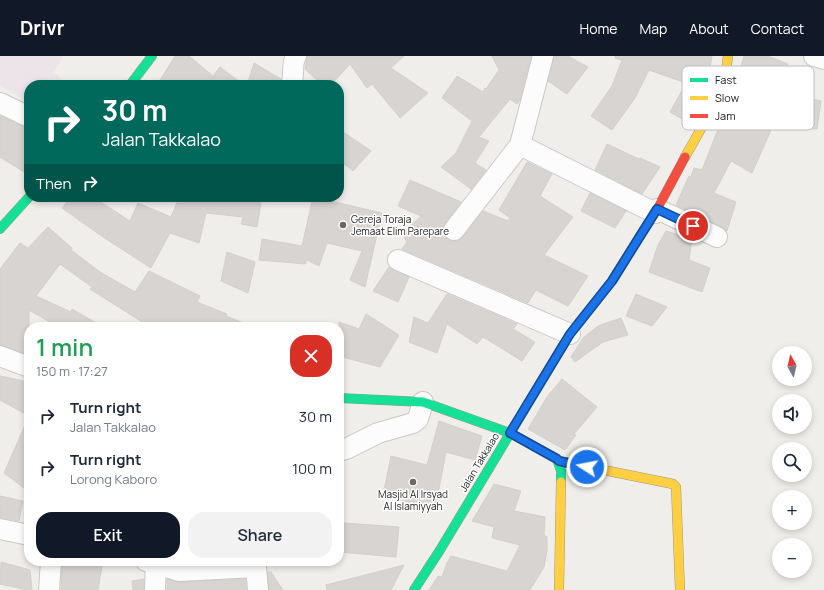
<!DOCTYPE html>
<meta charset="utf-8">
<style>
:root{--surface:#fff;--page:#f2f2f3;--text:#1f2937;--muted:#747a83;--accent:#111827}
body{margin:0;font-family:Manrope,sans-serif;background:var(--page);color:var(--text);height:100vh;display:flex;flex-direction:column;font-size:15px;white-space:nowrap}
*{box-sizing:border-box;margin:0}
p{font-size:13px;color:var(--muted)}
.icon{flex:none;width:22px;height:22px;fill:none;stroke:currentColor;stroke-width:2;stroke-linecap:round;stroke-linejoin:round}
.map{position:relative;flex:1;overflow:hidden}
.details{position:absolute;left:24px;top:266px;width:320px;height:244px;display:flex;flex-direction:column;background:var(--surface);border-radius:16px;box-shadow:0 2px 6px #0003}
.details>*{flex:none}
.banner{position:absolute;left:24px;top:24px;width:320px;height:122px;border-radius:16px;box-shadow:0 2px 6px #0003;background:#00695c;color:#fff;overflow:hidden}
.needle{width:26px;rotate:352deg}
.controls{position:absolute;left:772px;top:290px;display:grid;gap:8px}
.controls a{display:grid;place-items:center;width:40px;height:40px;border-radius:50%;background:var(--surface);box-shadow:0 2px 6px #0003;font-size:20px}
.pin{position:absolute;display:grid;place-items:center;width:34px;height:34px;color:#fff;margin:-17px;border:2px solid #fff;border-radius:50%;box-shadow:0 1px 4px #0007}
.me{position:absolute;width:44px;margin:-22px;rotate:281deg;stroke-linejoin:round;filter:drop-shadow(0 0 3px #0008)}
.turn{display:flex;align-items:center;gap:14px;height:84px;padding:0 12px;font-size:18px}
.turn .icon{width:52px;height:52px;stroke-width:2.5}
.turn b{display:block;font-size:28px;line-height:34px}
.then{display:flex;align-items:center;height:38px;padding:0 12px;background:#0003;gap:8px;font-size:15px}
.round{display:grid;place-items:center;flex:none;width:42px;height:42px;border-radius:16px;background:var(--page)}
.headline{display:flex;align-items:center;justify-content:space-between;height:68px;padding:0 12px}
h1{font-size:24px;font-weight:600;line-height:30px;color:#1e9e55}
.primary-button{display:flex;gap:8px;margin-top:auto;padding:8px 12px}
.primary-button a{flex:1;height:46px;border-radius:16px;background:var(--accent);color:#fff;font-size:16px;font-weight:600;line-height:46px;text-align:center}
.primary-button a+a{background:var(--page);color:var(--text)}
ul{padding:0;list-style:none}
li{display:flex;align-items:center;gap:12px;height:52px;padding:0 12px}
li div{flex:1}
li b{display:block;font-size:15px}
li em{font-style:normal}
header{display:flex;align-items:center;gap:24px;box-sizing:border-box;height:56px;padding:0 20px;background:var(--accent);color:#fff}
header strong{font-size:19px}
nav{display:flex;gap:22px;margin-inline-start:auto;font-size:14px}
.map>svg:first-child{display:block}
.industrial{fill:#ede4e9}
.building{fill:#d7d4d2;stroke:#d3d0cc}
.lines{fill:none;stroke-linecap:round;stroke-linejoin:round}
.street-casing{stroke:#c9c8c7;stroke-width:22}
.fast-casing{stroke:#999a82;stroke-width:10}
.slow-casing{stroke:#999a82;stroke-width:10}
.jam-casing{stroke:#999a82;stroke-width:10}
.street{stroke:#fdfcfc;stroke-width:20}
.fast{stroke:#16e098;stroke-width:9}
.slow{stroke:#ffcf43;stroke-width:9}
.jam{stroke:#f24e42;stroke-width:9}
.route-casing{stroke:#114b97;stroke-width:10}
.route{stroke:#1a73e8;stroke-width:7}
.poi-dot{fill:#6a6968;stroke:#fff;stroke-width:1.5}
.labels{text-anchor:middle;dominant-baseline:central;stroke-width:3;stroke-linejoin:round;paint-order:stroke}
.poi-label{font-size:10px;fill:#222;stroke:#fff;text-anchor:start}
.street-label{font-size:10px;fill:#222;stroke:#fff}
.key{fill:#fff;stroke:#bdbdbd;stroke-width:1}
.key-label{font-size:11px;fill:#222}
</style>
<header>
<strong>Drivr</strong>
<nav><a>Home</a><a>Map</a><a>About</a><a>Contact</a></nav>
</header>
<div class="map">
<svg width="824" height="534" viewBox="0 0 824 534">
<rect width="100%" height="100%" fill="#f0eeeb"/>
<!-- industrial -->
<polygon class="industrial" points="0,0 63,0 54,16 67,29 29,29 29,46 0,30"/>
<!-- building -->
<g class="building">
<polygon points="175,0 189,0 213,20 220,11 244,29 157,29"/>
<polygon points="307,0 404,0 391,12 428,37 400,62 372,28 367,32 350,8 331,29 322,29 305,13"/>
<polygon points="492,0 531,0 520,44 517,48 510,43 479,81 489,85 475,107 486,114 471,133 441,111 456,97 472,65 442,42 457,20 483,36 485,32 486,33 499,14"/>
<polygon points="554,0 568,0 588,11 567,38 548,25"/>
<polygon points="615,0 712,0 707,30 700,49 689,67 670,56 686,27 649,14 635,42 612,74 591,60 612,30 622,4 615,2"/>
<polygon points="744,0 768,0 788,8 779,36 821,45 817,73 772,72 752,117 731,105 714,137 736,146 727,175 722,171 676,149 684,131 689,120 691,121 694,112 702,114 735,30"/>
<polygon points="254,7 281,23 280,29 247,29"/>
<polygon points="0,60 29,73 29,119 0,101"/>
<polygon points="339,73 371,95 353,115 339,104"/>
<polygon points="607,88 639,103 640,102 660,111 642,138 595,114"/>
<polygon points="527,106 552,118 540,140 573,161 544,199 588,220 568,250 536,234 528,247 402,193 407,186 402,178 421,160 398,150 410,124 461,146 445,167 443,173 444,179 447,183 452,185 458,185 463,181 483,155 508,165 510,162 499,154"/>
<polygon points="590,137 626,155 615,172 581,155"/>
<polygon points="71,141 93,141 130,165 138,147 171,161 179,141 251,141 250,144 261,147 257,171 241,168 243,161 206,157 199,187 170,177 151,212 103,181 62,152"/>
<polygon points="313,141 382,157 365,231 350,224 362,195 327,187 319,210 307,204 305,208 259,204 262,183 302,190"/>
<polygon points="48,171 72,192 71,194 100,216 135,236 149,215 200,240 197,246 227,258 226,260 251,270 251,271 150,271 90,233 92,231 60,208 36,240 71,256 72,253 103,271 67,271 57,266 55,269 29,254 29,299 0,289 0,213 20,187 28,192"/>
<polygon points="666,175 692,183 689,204 710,212 702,236 649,216 658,189"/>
<polygon points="227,196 255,206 248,237 221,225"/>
<polygon points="389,211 409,221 398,246 373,235"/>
<polygon points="447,238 517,268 513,273 535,286 522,305 483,281 477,288 447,268 437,297 409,286 414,261 428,267"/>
<polygon points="636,238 667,251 652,270 626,260"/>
<polygon points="366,258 399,279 380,311 339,300 339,266 359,273"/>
<polygon points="621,262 628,279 603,286 575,306 571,301 583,282 598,270"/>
<polygon points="0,320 29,326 29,360 0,344"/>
<polygon points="562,323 597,351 574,378 576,379 565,394 528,373 547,341"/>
<polygon points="29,360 29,422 24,432 4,417"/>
<polygon points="439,365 482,380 475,404 446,396 435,454 383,439 391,400 427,409"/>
<polygon points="494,428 521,435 514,455 545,461 544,479 547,481 547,495 544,511 530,534 429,534 438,520 442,521 447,507 451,500 507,515 520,489 492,482 494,471 472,465"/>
<polygon points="0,440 23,445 19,465 0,461"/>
<polygon points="344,467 399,471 396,501 339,496"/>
<polygon points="62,505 103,505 98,534 61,534"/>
<polygon points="1,506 30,514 32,534 27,534 0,528"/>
<polygon points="404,509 391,534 327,534 326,529"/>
<polygon points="268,516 271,516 283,534 269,534"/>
<polygon points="144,523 144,534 133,534 132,525"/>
<polygon points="167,523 180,526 246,523 246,534 167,534"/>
</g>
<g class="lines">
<defs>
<g id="street">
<polyline points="814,0 824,3"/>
<path d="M291 29C295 20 291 8 296 0"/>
<polyline points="0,47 29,61"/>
<polyline points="520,89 655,157"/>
<polyline points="657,153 717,181"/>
<polyline points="454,174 520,89 543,0"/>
<polyline points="398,204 570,278"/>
<polyline points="0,300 29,311"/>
<polyline points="339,395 346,393 378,377 413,367 418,363 423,346"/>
<polyline points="0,473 29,479"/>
<polyline points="146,505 179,515 256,511 258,534"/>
<polyline points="49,534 51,505"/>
<polyline points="155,534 156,505"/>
</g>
<g id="fast">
<polyline points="130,29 152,0"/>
<polyline points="0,173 29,141"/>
<polyline points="339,342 423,346 510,377 557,403 561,415 561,426"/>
<polyline points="414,534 440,494 562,291"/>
</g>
<g id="slow">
<path d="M685 101C702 70 725 37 728 0"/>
<polyline points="562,291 570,278 612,225 640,180"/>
<polyline points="559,405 673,428 676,431 680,534"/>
<polyline points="559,534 561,426"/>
</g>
<polyline id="jam" points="640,180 655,157 685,101"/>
</defs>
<!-- street casing -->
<use href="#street" class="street-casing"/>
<!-- fast casing -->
<use href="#fast" class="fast-casing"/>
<!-- slow casing -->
<use href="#slow" class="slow-casing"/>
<!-- jam casing -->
<use href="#jam" class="jam-casing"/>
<!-- street -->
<use href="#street" class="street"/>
<!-- fast -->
<use href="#fast" class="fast"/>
<!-- slow -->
<use href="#slow" class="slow"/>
<!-- jam -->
<use href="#jam" class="jam"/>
</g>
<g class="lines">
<defs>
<polyline id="route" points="587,411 559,405 557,403 510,377 570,278 612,225 657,153 693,170"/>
</defs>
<!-- route casing -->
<use href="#route" class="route-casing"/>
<!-- route -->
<use href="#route" class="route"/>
</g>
<!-- markers -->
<g class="poi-dot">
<circle cx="343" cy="169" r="4"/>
<circle cx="413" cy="426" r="4"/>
</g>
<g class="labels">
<!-- poi labels -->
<g class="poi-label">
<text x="351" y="163">Gereja Toraja<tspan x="351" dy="12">Jemaat Elim Parepare</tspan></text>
<text x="413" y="438" text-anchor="middle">Masjid Al Irsyad<tspan x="413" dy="12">Al Islamiyyah</tspan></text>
</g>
<!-- street labels -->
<g class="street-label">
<text transform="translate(479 406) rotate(-59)">Jalan Takkalao</text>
</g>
</g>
<!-- legend -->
<rect x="682" y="10" width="132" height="64" rx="6" class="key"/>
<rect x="690" y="22" width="18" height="4" fill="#16e098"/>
<rect x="690" y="40" width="18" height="4" fill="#ffcf43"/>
<rect x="690" y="58" width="18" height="4" fill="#f24e42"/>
<g class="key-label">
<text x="715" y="28">Fast</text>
<text x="715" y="46">Slow</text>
<text x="715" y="64">Jam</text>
</g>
</svg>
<div class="controls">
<a><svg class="needle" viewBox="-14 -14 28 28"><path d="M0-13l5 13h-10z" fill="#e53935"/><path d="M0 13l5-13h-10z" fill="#747a83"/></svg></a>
<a><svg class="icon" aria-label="sound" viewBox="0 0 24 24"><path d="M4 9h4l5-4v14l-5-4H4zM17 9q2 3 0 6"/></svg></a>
<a><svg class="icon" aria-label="search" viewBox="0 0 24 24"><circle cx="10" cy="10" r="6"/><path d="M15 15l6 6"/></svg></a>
<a>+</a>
<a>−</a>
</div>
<div class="pin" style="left:693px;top:170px;background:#d93025"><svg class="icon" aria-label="arrive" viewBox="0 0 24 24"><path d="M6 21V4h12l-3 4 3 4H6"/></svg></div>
<svg class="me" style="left:587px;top:411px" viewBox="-20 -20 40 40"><circle r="17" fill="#1a73e8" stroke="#fff" stroke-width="3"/><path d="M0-11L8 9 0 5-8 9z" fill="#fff"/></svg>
<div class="banner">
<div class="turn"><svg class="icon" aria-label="right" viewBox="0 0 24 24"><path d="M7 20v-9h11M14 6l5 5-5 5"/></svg><div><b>30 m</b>Jalan Takkalao</div></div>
<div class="then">Then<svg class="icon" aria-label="right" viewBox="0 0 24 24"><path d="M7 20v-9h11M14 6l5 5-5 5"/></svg></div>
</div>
<section class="details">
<div class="headline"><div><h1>1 min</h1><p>150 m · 17:27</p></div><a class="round" style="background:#d93025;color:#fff"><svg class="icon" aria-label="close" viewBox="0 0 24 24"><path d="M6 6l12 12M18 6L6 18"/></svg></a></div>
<ul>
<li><svg class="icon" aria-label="right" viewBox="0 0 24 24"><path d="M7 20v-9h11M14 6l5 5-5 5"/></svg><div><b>Turn right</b><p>Jalan Takkalao</p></div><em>30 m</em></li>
<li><svg class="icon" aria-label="right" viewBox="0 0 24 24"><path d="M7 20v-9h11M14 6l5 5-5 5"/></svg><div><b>Turn right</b><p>Lorong Kaboro</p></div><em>100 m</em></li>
</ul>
<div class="primary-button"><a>Exit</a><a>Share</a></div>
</section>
</div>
